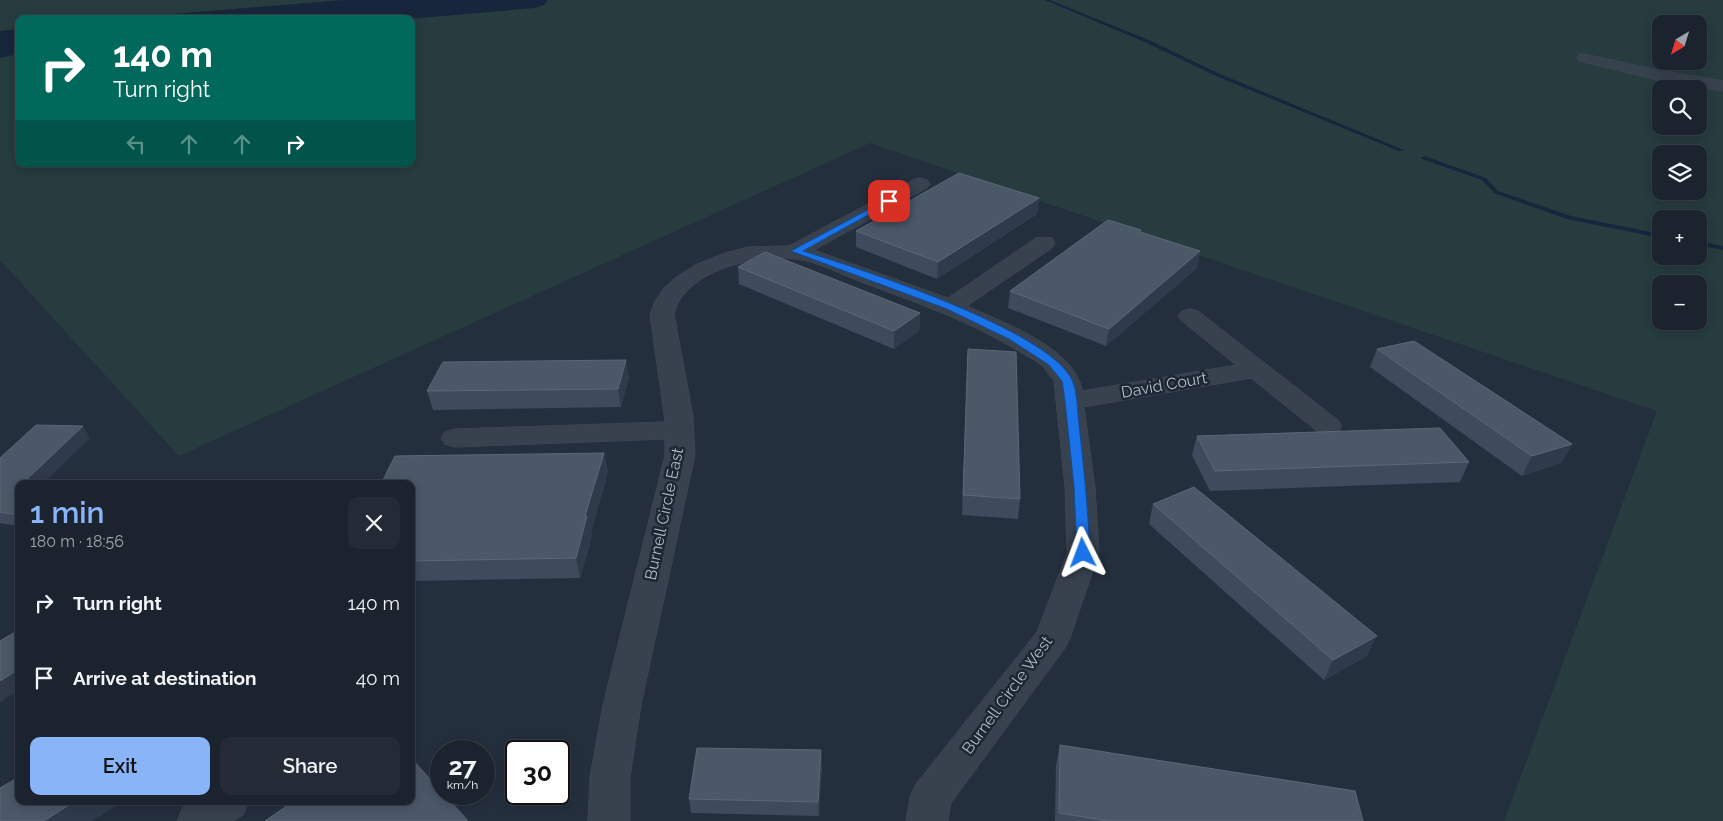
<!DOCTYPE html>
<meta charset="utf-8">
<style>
:root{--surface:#1b232e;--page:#242b36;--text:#f1f3f6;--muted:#a0a4aa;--line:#39404a;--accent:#8ab4f8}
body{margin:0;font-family:Raleway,sans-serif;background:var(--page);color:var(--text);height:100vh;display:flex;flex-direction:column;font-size:19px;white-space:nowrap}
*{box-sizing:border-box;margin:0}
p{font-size:16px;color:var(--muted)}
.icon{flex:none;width:28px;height:28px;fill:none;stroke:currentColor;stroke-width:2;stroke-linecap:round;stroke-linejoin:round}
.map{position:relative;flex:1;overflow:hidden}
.drawer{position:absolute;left:15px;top:480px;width:400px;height:325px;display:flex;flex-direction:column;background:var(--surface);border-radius:10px;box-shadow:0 2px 12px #0003,0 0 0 1px var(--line)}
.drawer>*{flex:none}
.guide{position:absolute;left:15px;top:15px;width:400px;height:152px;border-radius:10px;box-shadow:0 2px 12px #0003,0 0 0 1px var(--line);background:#00695c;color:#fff;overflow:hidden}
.needle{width:32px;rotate:218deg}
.buttons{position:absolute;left:1652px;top:15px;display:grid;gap:10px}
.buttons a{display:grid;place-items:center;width:55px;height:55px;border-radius:10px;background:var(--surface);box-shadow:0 2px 12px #0003,0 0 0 1px var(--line);font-size:25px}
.speed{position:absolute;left:430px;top:740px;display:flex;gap:10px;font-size:25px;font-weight:700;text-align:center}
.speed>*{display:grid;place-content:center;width:65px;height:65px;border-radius:50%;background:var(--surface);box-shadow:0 2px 12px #0003,0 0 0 1px var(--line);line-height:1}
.speed small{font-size:12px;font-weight:400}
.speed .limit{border:2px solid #111;border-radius:8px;background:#fff;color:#111}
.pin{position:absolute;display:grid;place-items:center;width:42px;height:42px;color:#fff;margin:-21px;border-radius:10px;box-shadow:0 2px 8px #0006}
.me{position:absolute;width:55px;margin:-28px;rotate:357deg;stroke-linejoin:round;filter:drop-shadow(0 0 4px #0008)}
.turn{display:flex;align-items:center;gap:18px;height:105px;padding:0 15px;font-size:22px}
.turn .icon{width:65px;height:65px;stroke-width:2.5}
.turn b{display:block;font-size:35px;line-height:42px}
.lanes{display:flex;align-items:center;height:48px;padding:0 15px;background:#0003;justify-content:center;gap:25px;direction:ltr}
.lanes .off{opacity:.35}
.round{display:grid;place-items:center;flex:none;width:52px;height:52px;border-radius:10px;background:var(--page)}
.overview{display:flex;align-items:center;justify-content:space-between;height:85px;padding:0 15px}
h1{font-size:30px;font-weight:600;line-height:38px;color:var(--accent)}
.action{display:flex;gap:10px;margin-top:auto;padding:10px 15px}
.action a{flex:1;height:58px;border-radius:10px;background:var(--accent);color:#111;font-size:20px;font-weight:600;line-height:58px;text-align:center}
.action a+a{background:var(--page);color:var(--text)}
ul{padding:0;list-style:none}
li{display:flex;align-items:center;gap:15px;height:75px;padding:0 15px}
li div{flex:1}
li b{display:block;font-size:19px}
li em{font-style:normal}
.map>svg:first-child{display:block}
.green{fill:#263c3f;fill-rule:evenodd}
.water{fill:#17263c}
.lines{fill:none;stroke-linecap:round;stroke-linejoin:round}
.stream{fill:#17263c;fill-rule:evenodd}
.river{fill:#17263c;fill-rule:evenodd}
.minor-casing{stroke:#414a57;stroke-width:1}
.minor{fill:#38414e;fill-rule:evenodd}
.wall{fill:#3f4b5c}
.shaded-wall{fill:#2f3b4b}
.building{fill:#4b5868;stroke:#5c6777}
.route{fill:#1a73e8;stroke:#114b97}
.labels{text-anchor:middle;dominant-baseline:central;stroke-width:5;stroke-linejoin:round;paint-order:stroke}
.street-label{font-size:16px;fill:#b4bcc9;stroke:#1d2633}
</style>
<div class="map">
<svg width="1723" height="821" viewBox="0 0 1723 821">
<rect width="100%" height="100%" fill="#242f3e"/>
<!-- green -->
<g class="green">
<polygon points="0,0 345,0 115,19 19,19 19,29 0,31"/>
<path d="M501 0H1723V821H1504L1657 411 870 143 179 456 0 260V49L19 45V164H411V19H313C376 14 439 5 501 0ZM1661 24H1699V61H1661ZM1661 89H1699V126H1661ZM1661 154H1699V191H1661ZM1661 219H1699V256H1661ZM1661 284H1699V321H1661Z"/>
</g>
<!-- water -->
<g class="water">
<path d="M345 0H501C438 5 376 17 313 19 247 21 181 19 115 19Z"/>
<polygon points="19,29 19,45 0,49 0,31"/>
</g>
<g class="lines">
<!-- stream -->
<g class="stream">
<polygon points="1045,0 1050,0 1151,41 1220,74 1404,150 1399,151 1216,76 1147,43"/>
<polygon points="1424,156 1486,178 1498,191 1571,216 1661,234 1661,238 1567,219 1494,193 1482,180 1422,159 1421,158"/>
<polygon points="1699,241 1723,246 1723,250 1699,245"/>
</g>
<!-- river -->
<g class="river">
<polygon points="444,0 548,0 544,5 535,8 408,19 300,19 303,13 313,11"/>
<polygon points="19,36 19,54 0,58 0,40"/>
</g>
<defs>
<g id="minor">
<polygon points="1584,54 1658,70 1723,81 1723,91 1658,80 1579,61 1577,58 1579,55"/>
<path d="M920 178 927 180 930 184 927 188 814 250 948 298 1036 238 1044 237 1052 238 1055 243 1052 248 967 306C1002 322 1076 348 1082 391L1236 365 1182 321 1178 316 1182 311 1190 309 1198 311 1338 420 1342 426 1338 432 1328 435 1318 432 1251 378 1084 407 1095 487 1099 553 1070 638 1065 648 951 803 948 821H906L910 797 916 784 1037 632 1067 553 1065 487 1054 381C1051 377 1048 373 1045 369 1039 362 1028 357 1020 352 972 322 917 303 864 283 842 275 819 262 796 259 757 254 684 270 674 314L693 416 695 455 641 705 630 777V821H588L590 777 603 705 665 455V439L455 447 445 444 441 438 445 432 455 429 665 422 650 314 654 303 663 289 675 278 695 265 725 253 748 247 789 246 913 180Z"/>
<polygon points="192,801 249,801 243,815 233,821 177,821 183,807"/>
</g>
</defs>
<!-- minor casing -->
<use href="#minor" class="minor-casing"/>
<!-- minor -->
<use href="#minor" class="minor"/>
</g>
<!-- wall -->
<g class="wall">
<polygon points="1039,198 1037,214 937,279 856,247 856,231"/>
<polygon points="1141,232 1200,251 1197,268 1106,346 1008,308 1010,291"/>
<polygon points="738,267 920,313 919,331 894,349 739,284"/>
<polygon points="968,349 1020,499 1018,519 962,515 967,367"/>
<polygon points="1377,349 1572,444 1561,463 1522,476 1370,367"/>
<polygon points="629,378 621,407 433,410 427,391"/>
<polygon points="1197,436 1469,462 1460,482 1210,491 1192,455"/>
<polygon points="90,438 19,484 19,526 0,523 0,458"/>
<polygon points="604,453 608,472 591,532 592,536 580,578 411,581 411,484"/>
<polygon points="1153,504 1367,656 1324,680 1149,524"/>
<polygon points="1060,745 1363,821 1055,821 1056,765"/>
<polygon points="822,764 819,816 691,813 689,799"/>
</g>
<!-- shaded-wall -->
<g class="shaded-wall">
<polygon points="1039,198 1037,214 937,279 938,262"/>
<polygon points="1200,251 1197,268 1106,346 1109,329"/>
<polygon points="920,313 919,331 894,349 894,331"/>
<polygon points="626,360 629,378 621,407 618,389"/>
<polygon points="83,426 90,438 43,484 27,479"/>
<polygon points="1572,444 1561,463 1522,476 1532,456"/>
<polygon points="604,453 608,472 591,532 592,536 580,578 576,558 585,516"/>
<polygon points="1377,636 1367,656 1324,680 1333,660"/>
<polygon points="19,669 19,690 0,702 0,681"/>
<polygon points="821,750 822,764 819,816 818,802"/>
<polygon points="75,801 124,801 92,821 44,821"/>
</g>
<!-- building -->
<g class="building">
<polygon points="959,173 1039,198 938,262 856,231"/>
<polygon points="1108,220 1141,230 1140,232 1200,251 1109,329 1010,291"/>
<polygon points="765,252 920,313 894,331 738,267"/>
<polygon points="1414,341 1572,444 1532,456 1377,349"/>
<polygon points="968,349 1016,352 1020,499 963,495"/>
<polygon points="626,360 618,389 427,391 443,362"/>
<polygon points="36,425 83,426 27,479 61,484 19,484 19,515 0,512 0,458"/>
<polygon points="1440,428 1469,462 1215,471 1197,436"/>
<polygon points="604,453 585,516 587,516 576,558 411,561 411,484 381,484 395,456"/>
<polygon points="1194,487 1377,636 1333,660 1153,504"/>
<polygon points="17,631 19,632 19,669 0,681 0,641"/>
<polygon points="1060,745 1355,791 1363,821 1108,821 1059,813"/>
<polygon points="697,748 821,750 818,802 689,799"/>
<polygon points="411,758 441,791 441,794 444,794 468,821 265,821 294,801 411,801"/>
<polygon points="19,777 19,801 75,801 44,821 0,821 0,788"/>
</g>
<!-- route -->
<path class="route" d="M886 200 893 201 803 251C858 268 1049 330 1072 380 1078 393 1077 411 1079 425 1084 468 1088 510 1090 553L1088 557H1079L1077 553 1074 487 1065 401 1062 381 1049 365 1009 339 947 309 791 251Z"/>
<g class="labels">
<!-- street labels -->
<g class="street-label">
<text transform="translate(1164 385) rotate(-10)">David Court</text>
<text transform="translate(664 514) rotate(-78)">Burnell Circle East</text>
<text transform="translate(1007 695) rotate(-54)">Burnell Circle West</text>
</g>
</g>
</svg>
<div class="buttons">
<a><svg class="needle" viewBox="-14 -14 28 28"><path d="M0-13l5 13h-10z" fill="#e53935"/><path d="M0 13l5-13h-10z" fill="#a0a4aa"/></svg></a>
<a><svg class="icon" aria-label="search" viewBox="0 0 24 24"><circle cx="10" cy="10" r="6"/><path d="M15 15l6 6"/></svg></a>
<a><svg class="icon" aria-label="layers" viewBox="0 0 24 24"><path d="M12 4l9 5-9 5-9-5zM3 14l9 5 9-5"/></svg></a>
<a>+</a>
<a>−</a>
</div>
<div class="speed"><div>27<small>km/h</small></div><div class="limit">30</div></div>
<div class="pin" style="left:889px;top:201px;background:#d93025"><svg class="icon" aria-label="arrive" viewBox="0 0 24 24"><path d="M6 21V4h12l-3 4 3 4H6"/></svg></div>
<svg class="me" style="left:1083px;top:553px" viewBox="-20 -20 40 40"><path d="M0-17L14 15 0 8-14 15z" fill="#1a73e8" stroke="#fff" stroke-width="4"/></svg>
<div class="guide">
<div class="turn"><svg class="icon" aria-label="right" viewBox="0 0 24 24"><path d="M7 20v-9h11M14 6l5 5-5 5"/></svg><div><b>140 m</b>Turn right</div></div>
<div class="lanes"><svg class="icon off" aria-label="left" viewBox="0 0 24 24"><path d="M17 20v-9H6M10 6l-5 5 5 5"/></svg><svg class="icon off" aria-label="ahead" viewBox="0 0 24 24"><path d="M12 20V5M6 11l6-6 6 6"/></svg><svg class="icon off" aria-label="ahead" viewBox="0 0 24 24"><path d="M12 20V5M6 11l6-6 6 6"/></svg><svg class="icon" aria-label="right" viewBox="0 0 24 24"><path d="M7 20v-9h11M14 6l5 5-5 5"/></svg></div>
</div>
<section class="drawer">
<div class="overview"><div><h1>1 min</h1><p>180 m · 18:56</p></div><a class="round"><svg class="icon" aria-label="close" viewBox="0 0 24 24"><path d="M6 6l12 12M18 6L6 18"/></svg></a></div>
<ul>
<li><svg class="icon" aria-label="right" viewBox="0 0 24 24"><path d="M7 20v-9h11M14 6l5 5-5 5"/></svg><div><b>Turn right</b></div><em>140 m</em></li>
<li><svg class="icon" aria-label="arrive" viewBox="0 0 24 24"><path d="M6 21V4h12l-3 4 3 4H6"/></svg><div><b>Arrive at destination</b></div><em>40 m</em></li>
</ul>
<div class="action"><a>Exit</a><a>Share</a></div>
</section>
</div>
